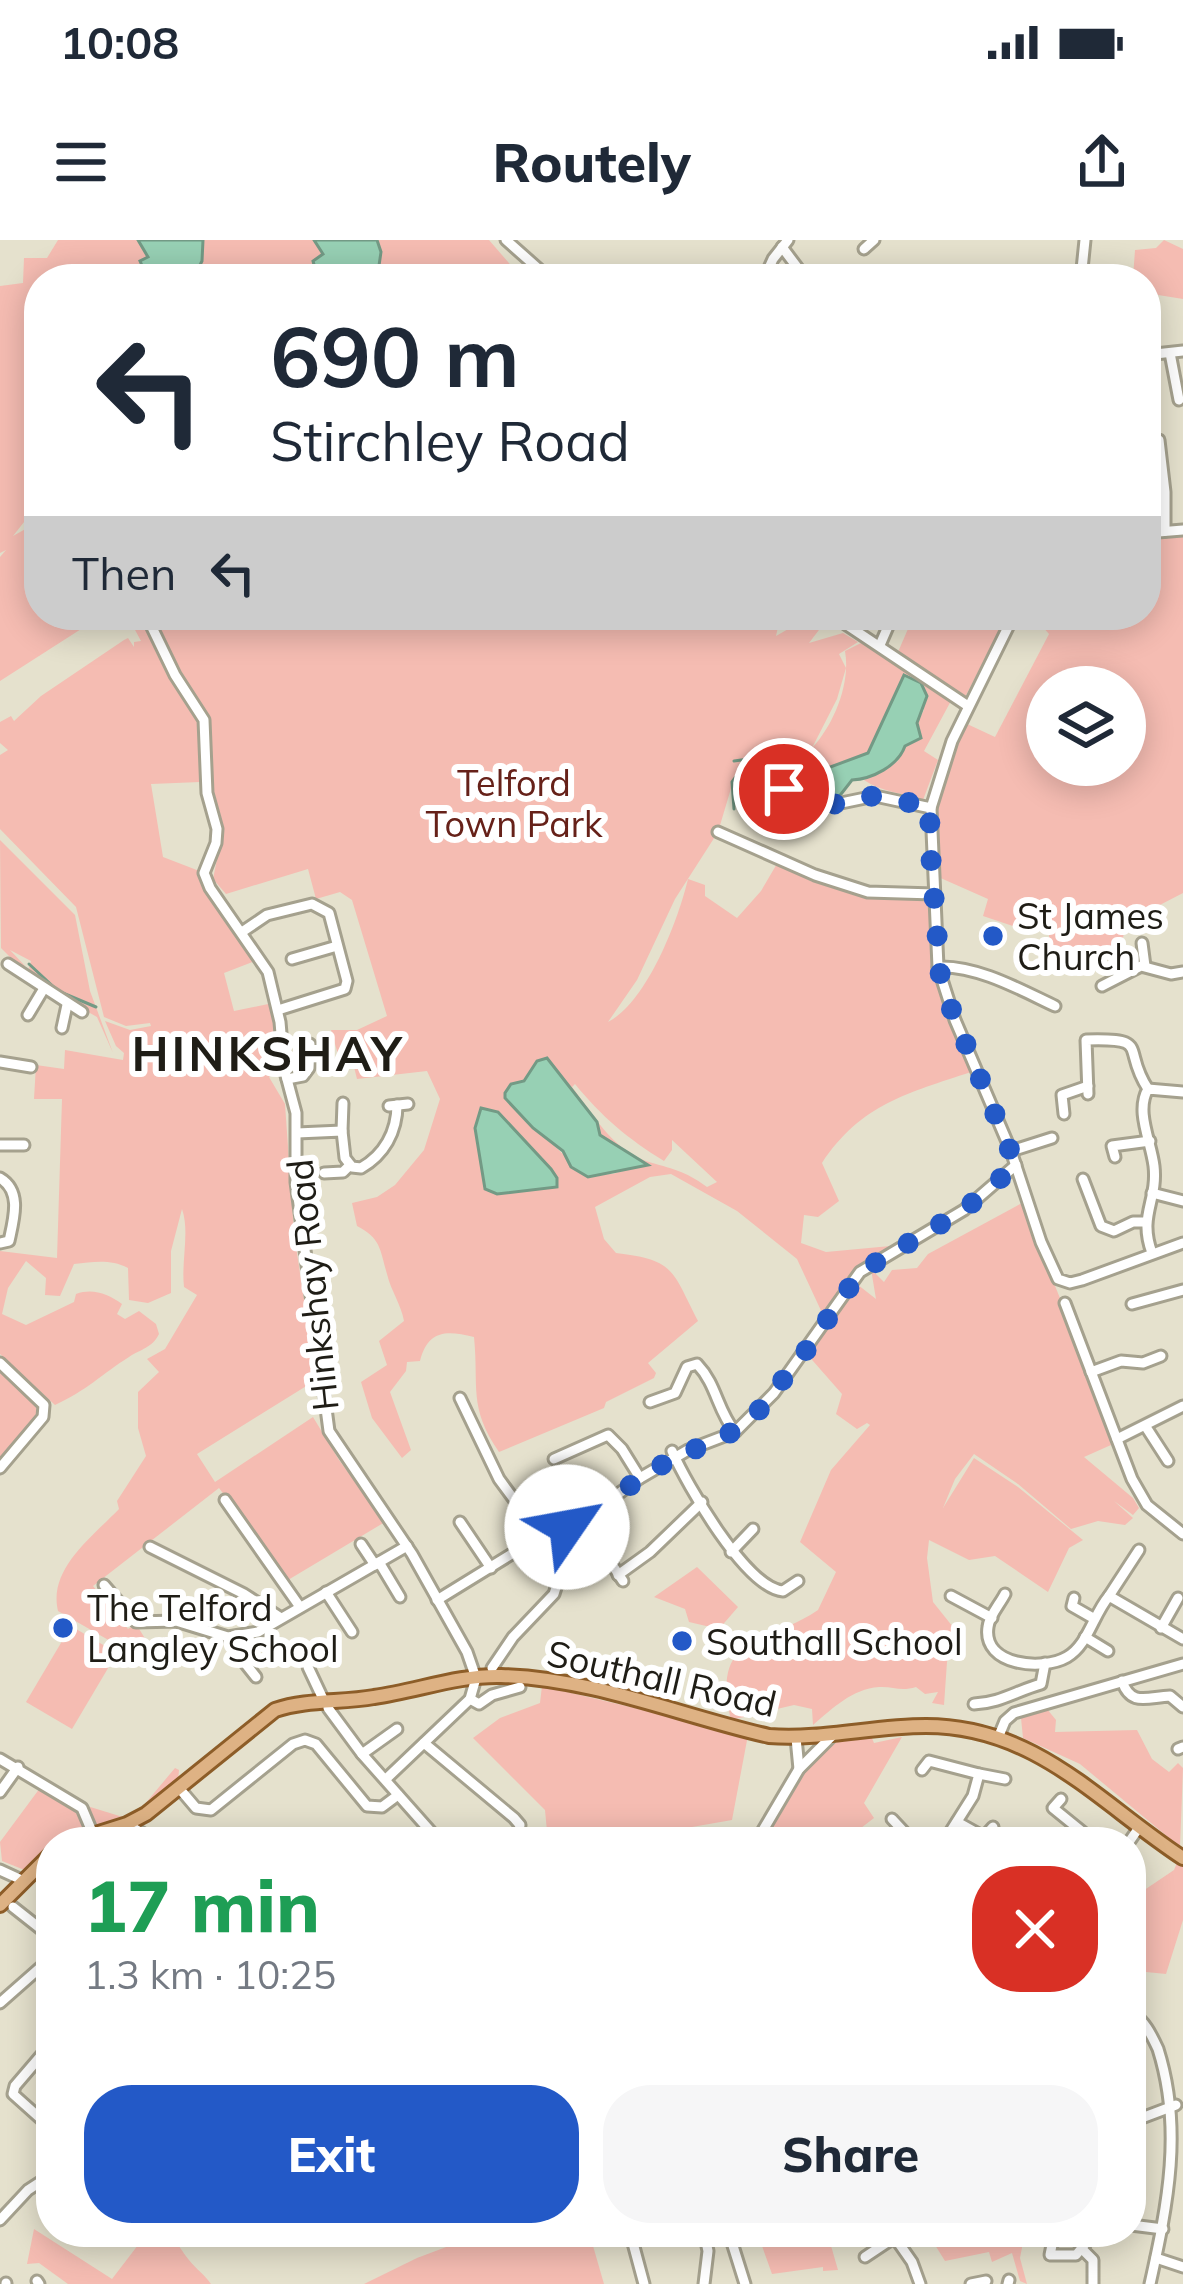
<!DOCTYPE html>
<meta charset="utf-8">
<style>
:root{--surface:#fff;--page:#f6f6f7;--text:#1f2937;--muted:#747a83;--accent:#2359c7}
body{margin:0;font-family:Mulish,sans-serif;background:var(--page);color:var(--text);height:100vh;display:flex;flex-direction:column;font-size:45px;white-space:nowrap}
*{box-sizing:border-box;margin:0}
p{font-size:39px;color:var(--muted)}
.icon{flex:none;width:66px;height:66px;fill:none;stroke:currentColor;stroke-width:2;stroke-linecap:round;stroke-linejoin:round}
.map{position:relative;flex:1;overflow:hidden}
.details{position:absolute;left:36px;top:1587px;width:1110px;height:420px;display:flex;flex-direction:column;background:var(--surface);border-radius:48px;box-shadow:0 6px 30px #0003}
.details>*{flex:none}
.banner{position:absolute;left:24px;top:24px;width:1137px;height:366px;border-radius:48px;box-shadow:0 6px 30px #0003;background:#fff;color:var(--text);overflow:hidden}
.buttons{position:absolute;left:1026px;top:426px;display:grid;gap:24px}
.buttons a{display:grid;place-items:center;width:120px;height:120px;border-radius:50%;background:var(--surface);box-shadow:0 6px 30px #0003;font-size:60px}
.pin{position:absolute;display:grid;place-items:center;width:102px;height:102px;color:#fff;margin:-51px;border:6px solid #fff;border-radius:50%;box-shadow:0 3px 12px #0007}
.me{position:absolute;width:132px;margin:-66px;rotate:57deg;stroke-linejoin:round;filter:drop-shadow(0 0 9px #0008)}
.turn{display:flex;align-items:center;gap:42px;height:252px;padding:0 48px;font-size:54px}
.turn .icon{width:156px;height:156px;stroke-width:2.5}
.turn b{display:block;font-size:84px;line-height:102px}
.then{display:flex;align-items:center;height:114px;padding:0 48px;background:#0003;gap:24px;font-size:45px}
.round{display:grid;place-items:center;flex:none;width:126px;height:126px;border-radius:48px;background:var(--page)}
.overview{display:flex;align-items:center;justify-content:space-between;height:204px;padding:0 48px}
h1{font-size:72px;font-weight:800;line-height:90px;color:#1e9e55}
.cta{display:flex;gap:24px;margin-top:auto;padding:24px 48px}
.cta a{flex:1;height:138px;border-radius:48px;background:var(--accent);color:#fff;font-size:48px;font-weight:800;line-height:138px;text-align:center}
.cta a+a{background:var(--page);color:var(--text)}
.status{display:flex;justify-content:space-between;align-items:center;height:84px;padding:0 60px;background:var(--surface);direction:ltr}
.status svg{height:33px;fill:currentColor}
header{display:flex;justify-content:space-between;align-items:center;height:156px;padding:0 48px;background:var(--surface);font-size:54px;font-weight:800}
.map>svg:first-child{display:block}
.green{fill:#f5bcb2;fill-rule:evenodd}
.water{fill:#97d0b4;stroke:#739a85;stroke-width:3}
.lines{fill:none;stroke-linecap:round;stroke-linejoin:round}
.stream{stroke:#739a85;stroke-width:3}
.minor-casing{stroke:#a5a18e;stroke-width:15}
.major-casing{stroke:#8d5d28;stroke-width:18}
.minor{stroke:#fff;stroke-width:9}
.major{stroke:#deb284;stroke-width:12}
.route{stroke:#2359c7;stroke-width:21;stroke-dasharray:0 37.8}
.poi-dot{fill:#2359c7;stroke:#fff;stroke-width:4.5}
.labels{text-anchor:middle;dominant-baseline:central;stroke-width:12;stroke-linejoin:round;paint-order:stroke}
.park-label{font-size:36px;fill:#662119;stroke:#fff}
.poi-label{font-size:36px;fill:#1f1d16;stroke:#fff;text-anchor:start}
.street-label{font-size:36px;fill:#1f1d16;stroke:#fff}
.district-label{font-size:48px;font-weight:bold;letter-spacing:3px;fill:#1f1d16;stroke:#fff}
</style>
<div class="status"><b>10:08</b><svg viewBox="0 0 49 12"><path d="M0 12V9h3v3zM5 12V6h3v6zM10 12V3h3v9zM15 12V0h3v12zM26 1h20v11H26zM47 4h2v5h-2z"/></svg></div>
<header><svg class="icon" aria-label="menu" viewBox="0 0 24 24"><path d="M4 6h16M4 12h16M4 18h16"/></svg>Routely<svg class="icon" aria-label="share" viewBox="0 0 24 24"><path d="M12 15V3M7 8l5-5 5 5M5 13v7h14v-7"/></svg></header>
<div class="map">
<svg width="1183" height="2044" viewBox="0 0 1183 2044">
<rect width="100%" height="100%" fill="#e5e1cd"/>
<!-- green -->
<g class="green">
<polygon points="58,0 489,0 521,37 39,39 39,263 13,296 29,287 25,282 39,273 39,375 103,375 0,441 0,317 6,310 0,313 0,46 23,43 24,18 47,18"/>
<polygon points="1164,0 1183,9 1183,59 1146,53 1146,39 1089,39 1090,33 1133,38 1135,10 1156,8"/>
<path d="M1183 295V653L1125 683C1123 719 1108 714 1085 735L1049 715V685L1019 688 983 676 988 659 936 636 937 564 965 483 995 497 1049 394 1032 375H1146V297ZM1047 447H1125V525H1047Z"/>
<path d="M127 375H797L778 387 776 396 811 376 823 375 829 384 822 386 809 403 843 393 858 402 839 414 846 428 837 459 812 508C833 486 851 444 845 411L861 403 905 426 952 459 924 511 938 520 923 560C904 553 881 552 864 540L898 521 904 506 921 498 917 483 924 470 901 438 895 462 868 513C827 529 805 538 761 525L767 523 749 519 735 535 718 592 675 659 637 740 608 782C647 762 678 681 688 639L705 645V656L737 678 761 651 778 622 867 654 929 658 936 742 950 786 971 832C908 853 861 864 822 923L839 961 818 977 804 975 801 1003 826 1012 901 1005 862 1026 824 1077 797 1019 737 971 671 934 650 937 595 967 604 999 616 1013C676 1020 672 1031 698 1081L648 1123 656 1133 654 1138 606 1162 604 1168 499 1212C468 1167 479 1147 474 1097 446 1090 428 1090 420 1121L407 1122 406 1131 390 1152 411 1210 402 1218 372 1178 361 1142 387 1125 379 1101 404 1081C401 1064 391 1051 387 1034 380 1010 381 998 357 986L352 963 377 957 395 945 424 910 440 859 427 831 357 839 351 815 339 818 331 790H357L387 776 352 660 340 652 316 659 308 629 226 654 213 639 221 599 210 530 201 515 200 542 151 544 163 617 202 632 255 721 224 733 234 771 273 763 280 822 279 831 269 837 285 864 294 993 316 1140 197 1214 215 1242 313 1177 339 1220 385 1282 288 1340 219 1248 93 1346 128 1389 136 1384 151 1408 138 1417 58 1371C48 1329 92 1297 119 1269L117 1261 146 1216 138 1188V1152L159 1132 147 1119 165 1109 197 1055 184 1047C181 1021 190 992 182 969L171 1011V1053L148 1063 129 1060 128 1028C110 1019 94 1022 74 1024L60 1056 45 1055 46 1038 26 1021 8 1048 2 1074 26 1085 74 1062 76 1054C93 1048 108 1054 122 1064L117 1074 125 1079 139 1071 156 1084 159 1094C152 1108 141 1109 129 1117 102 1134 86 1151 55 1165L0 1114V1011L57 1018 62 859H34L36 825 64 829 65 810 123 820 124 813 116 806 105 781 130 790 151 786 150 783 126 786 104 777 76 667 0 589V515L8 510 0 503V482L11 476 14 481 41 456 124 400 128 398 134 407V402L141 401ZM575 844C601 876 628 899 664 921L672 910V900L717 942 707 947C684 930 672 929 646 921 612 909 593 874 572 847ZM571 850 597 882 600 895 647 923 613 934 585 935 545 897Z"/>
<polygon points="914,375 995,375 1005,381 964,459 898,412"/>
<polygon points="0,600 75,675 90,751 113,813 97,777 60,756 37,739 29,728 31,721 10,710 25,726 20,727 1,708"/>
<path d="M1022 963 1089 1131 1111 1205 1084 1217 1133 1258 1139 1268 1133 1275 1114 1261 1133 1278 1125 1285 1098 1281 1071 1289 1018 1244 974 1214 955 1239 943 1268 974 1218 1018 1247 1083 1300 1069 1308 1048 1352 995 1316 969 1320 929 1300 927 1318 933 1362 957 1392 947 1422 944 1465 932 1463 938 1452 925 1454 916 1447C900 1452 893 1446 879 1447 852 1449 833 1468 813 1485L812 1469 794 1465 731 1480C710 1392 767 1405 818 1370L836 1332 800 1302 831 1230 870 1185 867 1183 857 1189 836 1174 842 1154 806 1113 853 1041 876 1059 871 1029 884 1042 892 1030 917 1028 928 1014Z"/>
<polygon points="0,1129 37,1166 38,1173 0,1219"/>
<polygon points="697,1327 738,1367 719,1389 689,1382 685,1369 654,1357"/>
<polygon points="71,1386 117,1413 72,1489 26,1462"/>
<polygon points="542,1446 748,1495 732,1580 635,1597 633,1602 548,1602 545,1570 473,1498 500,1478 540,1463"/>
<polygon points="1047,1469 1056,1480 1055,1492 1137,1490 1152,1519 1169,1532 1178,1523 1183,1528 1180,1607 1080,1524 1023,1498 1021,1478"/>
<path d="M869 1491 874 1503 902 1497 864 1563 874 1578 861 1588 870 1602H761C782 1558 815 1498 869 1491Z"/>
<polygon points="175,1528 179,1530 178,1541 146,1574 70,1602 51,1602 51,1607 27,1631 2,1621 0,1602 40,1548 80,1575 87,1566 126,1578 139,1571"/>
<polygon points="1178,1620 1183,1624 1183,1680 1166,1734 1146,1732 1131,1716 1131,1659 1174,1630"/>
<path d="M34 1989 112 2039 148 1992C174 1992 175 2002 189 2020 196 2029 205 2035 211 2044H68L39 2023 27 2024Z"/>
<polygon points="486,1992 589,1992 604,2044 364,2044 417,2018"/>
<polygon points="808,1992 827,1992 838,2030 823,2031 823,2027 772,2034 762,2006"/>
<polygon points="927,1992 1025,1992 1020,2018 1027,2044 1020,2041 1012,2013 992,2022 989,2012 945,2021"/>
</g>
<!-- water -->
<g class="water">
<polygon points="138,0 203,0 202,21 193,39 148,39 140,21 148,17"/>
<polygon points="314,0 377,0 381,12 377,39 318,39 313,21 323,14"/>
<path d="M904 435 921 443 927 456 917 483 921 498 905 506C898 526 872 539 852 540L838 558C815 559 807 553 791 539L792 534 805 529H825L868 513Z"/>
<polygon points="547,818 597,882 600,895 648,925 588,937 571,927 563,911 533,888 505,858 505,853 511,844 524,841 537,821"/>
<polygon points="481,868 498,872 551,929 557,938 557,947 497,954 485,949 475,888"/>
</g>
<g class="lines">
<!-- stream -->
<g class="stream">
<polyline points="734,521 756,518 791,538"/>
<polyline points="734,569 732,542 749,519"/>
<polyline points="29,724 58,751 96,767"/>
</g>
<defs>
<g id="minor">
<polyline points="506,0 550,39"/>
<polyline points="782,7 806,39"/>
<polyline points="864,9 874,0"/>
<polyline points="764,39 773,19 788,0"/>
<polyline points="812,39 821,34 823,39"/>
<polyline points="1081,39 1085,0"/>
<polyline points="1170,113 1179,160"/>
<polyline points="1146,115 1183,111"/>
<polyline points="1159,200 1165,252 1165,291"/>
<polyline points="1146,293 1183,290"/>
<polyline points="146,375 175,435 204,480 207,553 217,589 216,603 204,633 210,648 268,732 280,782 284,828 296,873 296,942 329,1191 412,1314 467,1412 476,1438 470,1459 387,1538"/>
<polyline points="832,375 968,466"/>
<polyline points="1014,375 952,501 931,568 938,727 955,780 1011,911 1041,1002 1058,1039 1070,1043 1082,1040 1183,1003"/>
<polyline points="880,405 893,375"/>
<polyline points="761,538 803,562 822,567 875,556 931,568"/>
<polyline points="718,592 815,635 868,652 934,654"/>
<polyline points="242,692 267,675 312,664 329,673 347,741 345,749 278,770"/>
<polyline points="1142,703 1145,726"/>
<polyline points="292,719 337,706"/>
<polyline points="8,724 82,772"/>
<path d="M938 727C977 725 1021 750 1055 766"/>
<polyline points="1102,746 1141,726 1171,734 1183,732"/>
<polyline points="28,775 43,750"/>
<polyline points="62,788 67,765"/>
<polyline points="0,822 31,827"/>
<polyline points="287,839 303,836 309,828 310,804"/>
<path d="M1088 854 1086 800C1152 798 1121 808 1148 849"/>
<polyline points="389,866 408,864"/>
<polyline points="1064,874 1062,855 1088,846"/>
<polyline points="342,891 343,863"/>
<path d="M297 893 342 891 345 918 352 927 361 928C384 915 397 892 397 865"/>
<polyline points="0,905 24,905"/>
<polyline points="1011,911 1052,898"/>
<polyline points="1115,917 1112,906 1150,901"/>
<polyline points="324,933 343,932 350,925"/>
<path d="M0 938C22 951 14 978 9 1001L0 1003"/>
<polyline points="1083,939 1101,986 1114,991 1133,982 1144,982"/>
<polyline points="1152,953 1183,961"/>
<path d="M1152 1013C1138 975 1158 961 1154 926 1151 901 1135 871 1148 849L1183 852"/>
<polyline points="1065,1063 1132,1239 1147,1265 1183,1294"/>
<polyline points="1132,1064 1183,1050"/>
<polyline points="0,1123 44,1165 43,1177 0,1228"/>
<polyline points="1091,1132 1121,1121 1143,1123 1161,1116"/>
<polyline points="460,1158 499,1239 554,1314 560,1335 554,1354 513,1397 492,1428"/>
<path d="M650 1162 675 1153 687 1127 697 1124C717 1145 717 1170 735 1192"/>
<polyline points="1146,1187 1168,1221"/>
<polyline points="1117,1199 1183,1166"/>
<path d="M672 1211C687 1245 746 1348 783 1351L798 1341"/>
<polyline points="554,1219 608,1195 622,1209 640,1238"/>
<polyline points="225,1260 300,1367"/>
<polyline points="460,1282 491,1328"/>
<polyline points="361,1304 375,1325"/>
<polyline points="150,1307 244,1354 281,1378"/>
<polyline points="731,1312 753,1289"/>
<polyline points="554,1314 568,1291 567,1284"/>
<polyline points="609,1320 623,1341"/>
<polyline points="379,1322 400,1357"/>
<polyline points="618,1335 650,1312 702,1262"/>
<polyline points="104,1345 136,1382 176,1381 228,1397 258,1392 407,1306"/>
<polyline points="326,1352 352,1392"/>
<path d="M1005 1354C1000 1364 989 1376 988 1387 982 1426 1043 1431 1067 1417 1088 1405 1093 1375 1109 1356L1183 1399"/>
<polyline points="951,1356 992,1378"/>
<polyline points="1109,1356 1139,1310"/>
<polyline points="1074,1358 1072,1366 1093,1378"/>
<polyline points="437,1360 554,1288 581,1281 640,1238 688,1210 735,1192 774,1153 860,1032 964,970 1016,925"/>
<polyline points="1161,1388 1178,1358"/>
<polyline points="234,1397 237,1413 256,1437"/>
<polyline points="1085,1397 1108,1411"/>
<polyline points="308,1427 324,1461"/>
<path d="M1122 1441C1131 1467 1147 1457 1170 1456L1183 1467"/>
<polyline points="470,1459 479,1464 492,1455 520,1447"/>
<path d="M974 1464C1000 1463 1016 1451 1041 1444L1045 1423"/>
<polyline points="328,1468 362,1514 440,1602"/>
<polyline points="796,1498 799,1529"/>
<polyline points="998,1498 1005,1481 1014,1473 1183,1424"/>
<polyline points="424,1503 514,1578 520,1585 517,1602"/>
<polyline points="1178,1509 1183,1507"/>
<polyline points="362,1514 397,1489"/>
<polyline points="0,1519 82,1568 93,1594"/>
<polyline points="922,1530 929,1521 979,1534 973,1556 944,1602"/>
<polyline points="979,1534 1005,1539"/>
<polyline points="179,1548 196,1568 211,1570 293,1504 305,1500 316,1504 367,1566 382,1567 398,1555"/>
<polyline points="0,1552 18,1527"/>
<polyline points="1061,1559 1053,1568 1085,1594 1087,1602"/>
<polyline points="892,1579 906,1594 921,1602"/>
<polyline points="957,1582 984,1597 993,1587"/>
<polyline points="127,1584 157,1602"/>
<polyline points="756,1602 799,1529 835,1493"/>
<polyline points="1129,1602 1138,1589"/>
<polyline points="0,1630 24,1641"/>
<polyline points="13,1667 51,1697"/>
<polyline points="0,1763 51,1718"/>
<path d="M1131 1772C1145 1781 1151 1794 1158 1809 1183 1888 1168 1963 1150 2044"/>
<polyline points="51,1804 15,1846 13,1854 51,1888"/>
<polyline points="1131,1882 1176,1865"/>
<polyline points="0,1980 28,1950 51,1935"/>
<polyline points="1131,1985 1163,1989"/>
<polyline points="630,1992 644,2044"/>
<polyline points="891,1992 912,2022 920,2044"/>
<polyline points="729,1993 745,2044"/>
<polyline points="633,2000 673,1992"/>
<polyline points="1052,2005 1050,2015 1076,2015 1095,1992"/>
<polyline points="1083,2010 1093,2020 1093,2044"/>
<polyline points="865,2017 895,1997"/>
<polyline points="1156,2018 1183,2027"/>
<polyline points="37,2041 39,2044"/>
<polyline points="6,2044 6,2043"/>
<polyline points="704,2044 708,2011 704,1992"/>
<polyline points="971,2044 986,2041"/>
<polyline points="1008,2044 1009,2040"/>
</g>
<g id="major">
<path d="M70 1602 127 1584 146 1574 275 1470C307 1459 341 1463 374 1457 417 1451 458 1435 501 1436 592 1438 681 1476 769 1496 822 1500 873 1486 926 1486 1036 1486 1099 1563 1183 1618"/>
<polyline points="0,1665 51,1614"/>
</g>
</defs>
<!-- minor casing -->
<use href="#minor" class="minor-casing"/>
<!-- major casing -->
<use href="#major" class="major-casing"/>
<!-- minor -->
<use href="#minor" class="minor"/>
<!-- major -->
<use href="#major" class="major"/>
</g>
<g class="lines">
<!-- route -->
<path class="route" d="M567 1287 674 1217 719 1200 752 1179 805 1112 860 1032 964 970 1016 925 941 744 929 594 931 568C913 565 892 556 874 556 830 558 831 580 784 549"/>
</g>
<!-- markers -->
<g class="poi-dot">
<circle cx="993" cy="696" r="12"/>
<circle cx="63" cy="1388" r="12"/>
<circle cx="682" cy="1401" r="12"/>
</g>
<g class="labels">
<!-- park labels -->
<g class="park-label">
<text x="514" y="542">Telford<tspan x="514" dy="41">Town Park</tspan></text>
</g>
<!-- poi labels -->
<g class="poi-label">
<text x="1017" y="675">St James<tspan x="1017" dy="41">Church</tspan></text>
<text x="87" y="1367">The Telford<tspan x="87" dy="41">Langley School</tspan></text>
<text x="706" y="1401">Southall School</text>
</g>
<!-- street labels -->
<g class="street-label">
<text transform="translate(312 1045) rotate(-96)">Hinkshay Road</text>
<text transform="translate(662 1438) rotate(13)">Southall Road</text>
</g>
<!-- district labels -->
<g class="district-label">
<text x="268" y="813">HINKSHAY</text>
</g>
</g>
</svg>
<div class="buttons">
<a><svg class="icon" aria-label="layers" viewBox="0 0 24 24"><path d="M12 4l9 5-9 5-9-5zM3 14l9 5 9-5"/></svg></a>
</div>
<div class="pin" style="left:784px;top:549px;background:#d93025"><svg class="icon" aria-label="arrive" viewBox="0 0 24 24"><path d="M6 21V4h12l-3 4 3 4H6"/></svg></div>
<svg class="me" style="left:567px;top:1287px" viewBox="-20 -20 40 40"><circle r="19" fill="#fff"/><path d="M0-13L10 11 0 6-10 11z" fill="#2359c7"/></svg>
<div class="banner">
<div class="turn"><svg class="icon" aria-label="left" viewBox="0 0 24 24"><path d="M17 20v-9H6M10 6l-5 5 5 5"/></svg><div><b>690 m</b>Stirchley Road</div></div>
<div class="then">Then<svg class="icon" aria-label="left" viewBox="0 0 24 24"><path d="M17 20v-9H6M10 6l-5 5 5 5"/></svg></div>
</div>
<section class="details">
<div class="overview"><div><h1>17 min</h1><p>1.3 km · 10:25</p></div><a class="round" style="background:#d93025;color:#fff"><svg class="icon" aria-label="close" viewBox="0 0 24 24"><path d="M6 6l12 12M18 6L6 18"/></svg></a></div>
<div class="cta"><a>Exit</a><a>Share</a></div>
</section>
</div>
